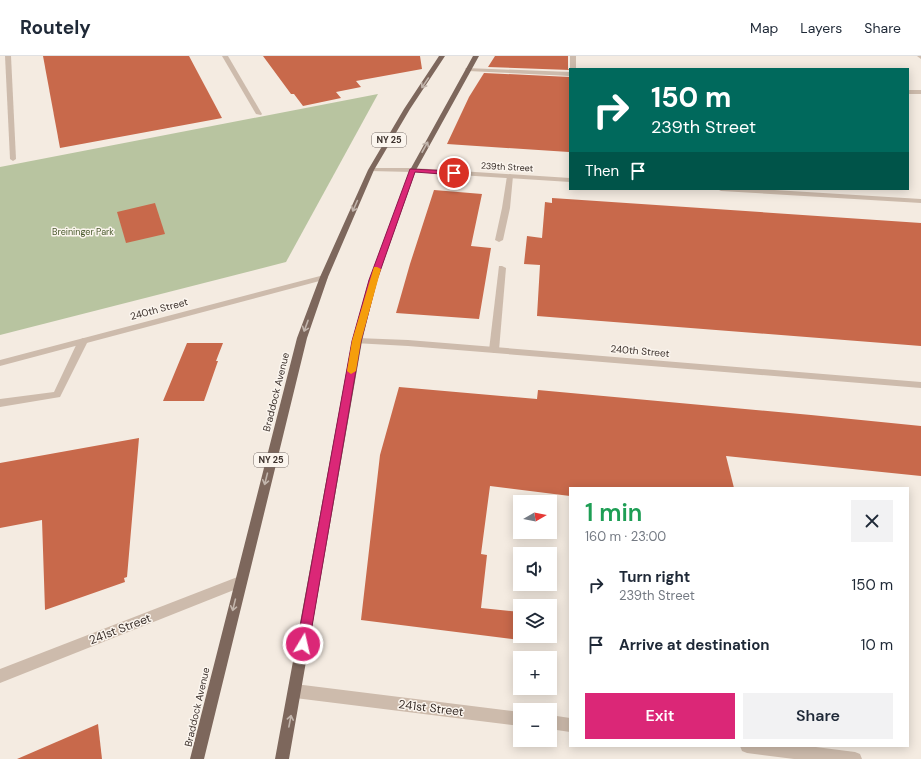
<!DOCTYPE html>
<meta charset="utf-8">
<style>
:root{--surface:#fff;--page:#f2f2f3;--text:#1f2937;--muted:#747a83;--line:#e0e1e3;--accent:#db2777}
body{margin:0;font-family:"DM Sans",sans-serif;background:var(--page);color:var(--text);height:100vh;display:flex;flex-direction:column;font-size:15px;white-space:nowrap}
*{box-sizing:border-box;margin:0}
p{font-size:13px;color:var(--muted)}
.icon{flex:none;width:22px;height:22px;fill:none;stroke:currentColor;stroke-width:2;stroke-linecap:round;stroke-linejoin:round}
.map{position:relative;flex:1;overflow:hidden}
.drawer{position:absolute;left:569px;top:431px;width:340px;height:260px;display:flex;flex-direction:column;background:var(--surface);border-radius:0px;box-shadow:0 2px 10px #0003}
.drawer>*{flex:none}
.guide{position:absolute;left:569px;top:12px;width:340px;height:122px;border-radius:0px;box-shadow:0 2px 10px #0003;background:#00695c;color:#fff;overflow:hidden}
.needle{width:26px;rotate:81deg}
.buttons{position:absolute;left:513px;top:439px;display:grid;gap:8px}
.buttons a{display:grid;place-items:center;width:44px;height:44px;border-radius:0px;background:var(--surface);box-shadow:0 2px 10px #0003;font-size:20px}
.pin{position:absolute;display:grid;place-items:center;width:34px;height:34px;color:#fff;margin:-17px;border:2px solid #fff;border-radius:50%;box-shadow:0 1px 4px #0007}
.me{position:absolute;width:44px;margin:-22px;rotate:9deg;stroke-linejoin:round;filter:drop-shadow(0 0 3px #0008)}
.turn{display:flex;align-items:center;gap:14px;height:84px;padding:0 16px;font-size:18px}
.turn .icon{width:52px;height:52px;stroke-width:2.5}
.turn b{display:block;font-size:28px;line-height:34px}
.then{display:flex;align-items:center;height:38px;padding:0 16px;background:#0003;gap:8px;font-size:15px}
.round{display:grid;place-items:center;flex:none;width:42px;height:42px;border-radius:0px;background:var(--page)}
.overview{display:flex;align-items:center;justify-content:space-between;height:68px;padding:0 16px}
h1{font-size:24px;font-weight:600;line-height:30px;color:#1e9e55}
.cta{display:flex;gap:8px;margin-top:auto;padding:8px 16px}
.cta a{flex:1;height:46px;border-radius:0px;background:var(--accent);color:#fff;font-size:16px;font-weight:600;line-height:46px;text-align:center}
.cta a+a{background:var(--page);color:var(--text)}
ul{padding:0;list-style:none}
li{display:flex;align-items:center;gap:12px;height:60px;padding:0 16px}
li div{flex:1}
li b{display:block;font-size:15px}
li em{font-style:normal}
header{display:flex;align-items:center;gap:24px;box-sizing:border-box;height:56px;padding:0 20px;background:var(--surface);border-bottom:1px solid var(--line)}
header strong{font-size:19px}
nav{display:flex;gap:22px;margin-inline-start:auto;font-size:14px}
.map>svg:first-child{display:block}
.green{fill:#b8c4a0}
.building{fill:#c8694b}
.lines{fill:none;stroke-linecap:round;stroke-linejoin:round}
.service{fill:#cdbbac;fill-rule:evenodd}
.minor{fill:#cdbbac;fill-rule:evenodd}
.primary{fill:#7d675c;fill-rule:evenodd}
.oneway{stroke:#c2b5ac}
.route{fill:#db2777;stroke:#8e194d}
.slow{fill:#f59e0b}
.labels{text-anchor:middle;dominant-baseline:central;stroke-width:3;stroke-linejoin:round;paint-order:stroke}
.shield{fill:#fbf5ee;stroke:#756b66;stroke-width:1}
.shield-label{font-size:9px;font-weight:bold;fill:#3b302b}
.far-street-label{font-size:9px;fill:#3b302b;stroke:#fbf5ee}
.far-park-label{font-size:9px;fill:#4a5a2e;stroke:#fbf5ee}
.street-label{font-size:10px;fill:#3b302b;stroke:#fbf5ee}
.near-street-label{font-size:12px;fill:#3b302b;stroke:#fbf5ee}
</style>
<header>
<strong>Routely</strong>
<nav><a>Map</a><a>Layers</a><a>Share</a></nav>
</header>
<div class="map">
<svg width="921" height="703" viewBox="0 0 921 703">
<rect width="100%" height="100%" fill="#f4ebe1"/>
<!-- green -->
<polygon class="green" points="378,38 286,206 0,279 0,111"/>
<!-- building -->
<g class="building">
<polygon points="43,0 189,0 222,62 60,92"/>
<polygon points="263,0 420,0 422,13 356,25 361,31 336,36 341,42 303,50 294,38 291,38"/>
<polygon points="495,0 568,0 568,13 570,14 488,11"/>
<polygon points="484,17 570,21 569,96 447,88 469,41"/>
<polygon points="434,134 482,138 471,190 491,192 479,263 396,257 410,208"/>
<polygon points="552,142 921,167 921,290 537,260 540,209 524,208 527,180 542,182 545,146 552,147"/>
<polygon points="155,147 165,178 126,187 117,156"/>
<polygon points="187,287 223,287 216,305 218,305 204,345 163,345"/>
<polygon points="399,331 537,343 538,334 811,359 921,370 921,420 726,400 734,432 570,432 570,440 490,430 481,498 487,499 481,552 520,556 520,584 361,564 380,399"/>
<polygon points="139,382 127,521 124,522 125,526 45,554 42,464 0,472 0,407"/>
<polygon points="98,668 102,703 17,703"/>
</g>
<g class="lines">
<!-- service -->
<g class="service">
<rect x="570" y="0" width="6" height="13"/>
<polygon points="510,118 513,120 510,152 503,184 499,186 495,184 502,152 507,120"/>
<polygon points="499,210 502,210 506,212 499,294 494,297 489,294"/>
<polygon points="83,282 88,285 60,341 0,351 0,343 54,336 78,285"/>
</g>
<!-- minor -->
<g class="minor">
<polygon points="5,0 11,0 16,103 13,105 10,103"/>
<polygon points="222,0 228,0 262,58 261,59 256,58"/>
<polygon points="917,0 921,0 921,3"/>
<polygon points="466,12 570,16 570,20 468,15 465,13"/>
<rect x="908" y="34" width="13" height="4"/>
<polygon points="371,112 413,112 570,122 570,126 413,116 369,115 369,113"/>
<polygon points="717,133 756,133 921,143 921,147 721,135"/>
<polygon points="324,219 327,219 328,221 327,223 0,310 0,304"/>
<polygon points="357,282 408,284 921,326 921,332 408,290 354,287 352,285 354,283"/>
<polygon points="240,520 244,522 246,526 244,530 0,627 0,613"/>
<polygon points="295,628 520,656 520,670 295,642 290,640 288,635 290,630"/>
<polygon points="550,659 570,662 570,676 550,673"/>
<polygon points="740,690 808,690 855,696 860,698 862,703 794,703 747,697 742,695"/>
</g>
<!-- primary -->
<g class="primary">
<polygon points="439,0 445,0 410,53 374,114 328,221 307,282 204,703 190,703 297,282 320,221 368,114 404,53"/>
<polygon points="473,0 479,0 416,114 377,224 362,285 289,703 275,703 352,285 369,224 410,114"/>
</g>
</g>
<!-- one-way arrows -->
<defs><path id="oneway-shaft" d="M-6 0H5M1.5-3L5.5 0L1.5 3" fill="none" stroke-width="1.6" stroke-linecap="round" stroke-linejoin="round"/></defs>
<g class="oneway">
<use href="#oneway-shaft" transform="translate(425 27) rotate(124)"/>
<use href="#oneway-shaft" transform="translate(425 91) rotate(-61)"/>
<use href="#oneway-shaft" transform="translate(355 150) rotate(114)"/>
<use href="#oneway-shaft" transform="translate(306 270) rotate(110)"/>
<use href="#oneway-shaft" transform="translate(266 423) rotate(104)"/>
<use href="#oneway-shaft" transform="translate(234 549) rotate(104)"/>
<use href="#oneway-shaft" transform="translate(290 665) rotate(-79)"/>
</g>
<!-- route -->
<polygon class="route" points="410,113 454,115 457,117 454,119 415,116 377,224 361,285 309,588 307,593 303,594 299,593 297,588 352,285 369,224"/>
<!-- slow -->
<polygon class="slow" points="374,211 377,211 381,213 361,285 356,315 351,318 347,315 352,285"/>
<g class="labels">
<!-- shield labels -->
<g class="shield">
<rect x="372" y="77" width="34" height="14" rx="3"/>
<rect x="254" y="397" width="34" height="14" rx="3"/>
</g>
<g class="shield-label">
<text x="389" y="84">NY 25</text>
<text x="271" y="404">NY 25</text>
</g>
<!-- far-street labels -->
<g class="far-street-label">
<text transform="translate(507 111) rotate(3)">239th Street</text>
</g>
<!-- far-park labels -->
<g class="far-park-label">
<text x="83" y="176">Breininger Park</text>
</g>
<!-- street labels -->
<g class="street-label">
<text transform="translate(159 253) rotate(-15)">240th Street</text>
<text transform="translate(640 295) rotate(5)">240th Street</text>
<text transform="translate(276 336) rotate(-76)">Braddock Avenue</text>
<text transform="translate(197 651) rotate(-77)">Braddock Avenue</text>
</g>
<!-- near-street labels -->
<g class="near-street-label">
<text transform="translate(120 573) rotate(-21)">241st Street</text>
<text transform="translate(431 652) rotate(7)">241st Street</text>
</g>
</g>
</svg>
<div class="buttons">
<a><svg class="needle" viewBox="-14 -14 28 28"><path d="M0-13l5 13h-10z" fill="#e53935"/><path d="M0 13l5-13h-10z" fill="#747a83"/></svg></a>
<a><svg class="icon" aria-label="sound" viewBox="0 0 24 24"><path d="M4 9h4l5-4v14l-5-4H4zM17 9q2 3 0 6"/></svg></a>
<a><svg class="icon" aria-label="layers" viewBox="0 0 24 24"><path d="M12 4l9 5-9 5-9-5zM3 14l9 5 9-5"/></svg></a>
<a>+</a>
<a>−</a>
</div>
<div class="pin" style="left:454px;top:117px;background:#d93025"><svg class="icon" aria-label="arrive" viewBox="0 0 24 24"><path d="M6 21V4h12l-3 4 3 4H6"/></svg></div>
<svg class="me" style="left:303px;top:588px" viewBox="-20 -20 40 40"><circle r="17" fill="#db2777" stroke="#fff" stroke-width="3"/><path d="M0-11L8 9 0 5-8 9z" fill="#fff"/></svg>
<div class="guide">
<div class="turn"><svg class="icon" aria-label="right" viewBox="0 0 24 24"><path d="M7 20v-9h11M14 6l5 5-5 5"/></svg><div><b>150 m</b>239th Street</div></div>
<div class="then">Then<svg class="icon" aria-label="arrive" viewBox="0 0 24 24"><path d="M6 21V4h12l-3 4 3 4H6"/></svg></div>
</div>
<section class="drawer">
<div class="overview"><div><h1>1 min</h1><p>160 m · 23:00</p></div><a class="round"><svg class="icon" aria-label="close" viewBox="0 0 24 24"><path d="M6 6l12 12M18 6L6 18"/></svg></a></div>
<ul>
<li><svg class="icon" aria-label="right" viewBox="0 0 24 24"><path d="M7 20v-9h11M14 6l5 5-5 5"/></svg><div><b>Turn right</b><p>239th Street</p></div><em>150 m</em></li>
<li><svg class="icon" aria-label="arrive" viewBox="0 0 24 24"><path d="M6 21V4h12l-3 4 3 4H6"/></svg><div><b>Arrive at destination</b></div><em>10 m</em></li>
</ul>
<div class="cta"><a>Exit</a><a>Share</a></div>
</section>
</div>
